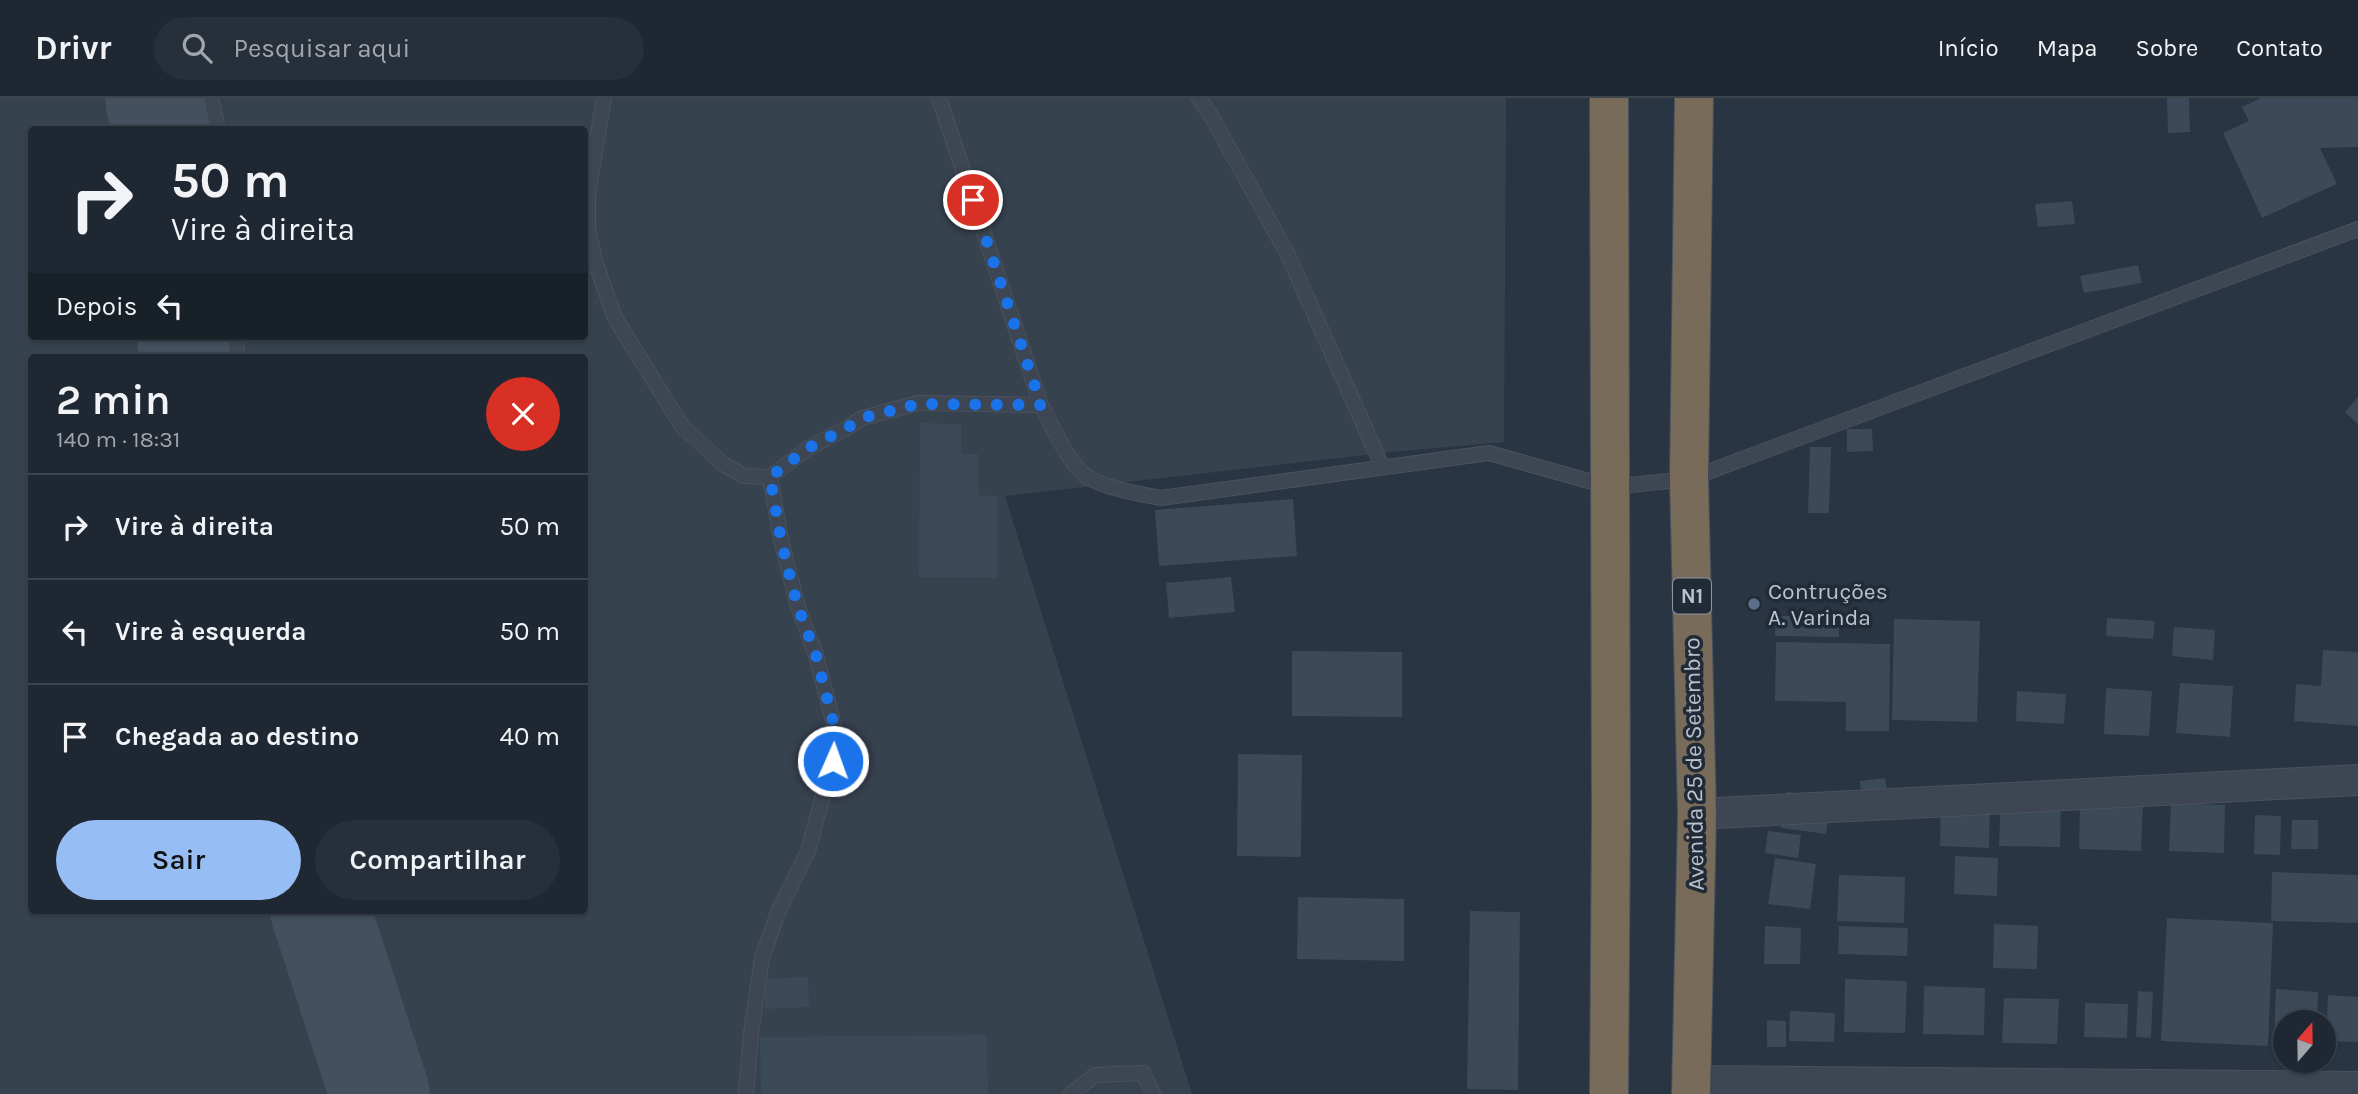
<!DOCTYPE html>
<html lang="pt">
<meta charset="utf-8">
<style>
:root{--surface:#1f2832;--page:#27303a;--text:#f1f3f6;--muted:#a1a6ac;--line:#3c444d;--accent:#97bef4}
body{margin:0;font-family:Karla,sans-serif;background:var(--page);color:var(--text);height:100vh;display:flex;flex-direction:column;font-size:26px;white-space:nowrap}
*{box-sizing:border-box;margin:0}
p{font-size:23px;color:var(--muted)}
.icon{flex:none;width:38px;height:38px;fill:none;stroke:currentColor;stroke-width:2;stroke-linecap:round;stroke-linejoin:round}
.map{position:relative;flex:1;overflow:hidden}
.drawer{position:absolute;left:28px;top:256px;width:560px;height:560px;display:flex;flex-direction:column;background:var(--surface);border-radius:7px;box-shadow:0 2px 5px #0004,0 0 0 2px var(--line)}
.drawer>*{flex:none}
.top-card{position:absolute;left:28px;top:28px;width:560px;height:214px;border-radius:7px;box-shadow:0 2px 5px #0004,0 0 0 2px var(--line);background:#1f2832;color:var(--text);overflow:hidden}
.needle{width:46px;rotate:20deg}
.fabs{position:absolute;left:2273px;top:912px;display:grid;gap:14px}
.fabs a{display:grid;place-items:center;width:63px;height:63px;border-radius:50%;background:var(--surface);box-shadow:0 2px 5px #0004,0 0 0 2px var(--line);font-size:35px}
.pin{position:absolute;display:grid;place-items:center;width:60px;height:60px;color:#fff;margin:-30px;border:4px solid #fff;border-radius:50%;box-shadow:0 2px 7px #0007}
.me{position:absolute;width:77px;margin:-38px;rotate:2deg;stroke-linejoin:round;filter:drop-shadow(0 0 5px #0008)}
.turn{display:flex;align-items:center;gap:24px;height:147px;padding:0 28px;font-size:32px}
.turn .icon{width:91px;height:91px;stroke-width:2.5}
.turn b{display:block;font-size:49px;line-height:60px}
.then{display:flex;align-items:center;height:66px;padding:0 28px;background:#0003;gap:14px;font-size:26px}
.round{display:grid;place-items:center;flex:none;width:74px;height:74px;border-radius:37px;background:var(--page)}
.overview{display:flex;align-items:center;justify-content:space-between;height:119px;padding:0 28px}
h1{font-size:42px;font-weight:600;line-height:52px}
.cta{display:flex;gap:14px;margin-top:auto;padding:14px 28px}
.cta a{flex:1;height:80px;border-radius:42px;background:var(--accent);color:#111;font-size:28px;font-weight:600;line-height:80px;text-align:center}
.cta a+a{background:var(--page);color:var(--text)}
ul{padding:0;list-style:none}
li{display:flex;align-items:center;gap:21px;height:105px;padding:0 28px;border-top:2px solid var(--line)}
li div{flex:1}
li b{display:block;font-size:26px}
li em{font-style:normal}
header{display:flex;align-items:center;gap:42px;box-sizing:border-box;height:98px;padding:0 35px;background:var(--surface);border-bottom:2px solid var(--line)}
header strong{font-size:33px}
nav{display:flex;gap:38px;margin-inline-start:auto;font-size:24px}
.search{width:490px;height:63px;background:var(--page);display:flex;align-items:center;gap:18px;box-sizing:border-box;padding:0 24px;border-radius:38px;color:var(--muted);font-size:26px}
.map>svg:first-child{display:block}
.airport{fill:#37424f;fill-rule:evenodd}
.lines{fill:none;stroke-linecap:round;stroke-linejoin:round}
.taxiway{stroke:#44505e;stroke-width:100}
.building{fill:#3b4958}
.lane-casing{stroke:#4a525e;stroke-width:16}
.street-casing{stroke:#4a525e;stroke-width:32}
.highway-casing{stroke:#47515c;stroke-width:40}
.lane{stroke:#3d4652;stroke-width:14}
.street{stroke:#3d4652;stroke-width:30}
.highway{stroke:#786b5a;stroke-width:38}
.route{stroke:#1a73e8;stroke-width:12;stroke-dasharray:0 21.6}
.service-dot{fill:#5c6f8a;stroke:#212b38;stroke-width:2.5}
.labels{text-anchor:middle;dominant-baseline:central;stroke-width:7;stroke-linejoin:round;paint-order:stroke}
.shield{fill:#212b38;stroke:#8c95a0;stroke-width:2}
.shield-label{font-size:21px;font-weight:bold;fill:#bac2cc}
.poi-label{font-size:23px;fill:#bac2cc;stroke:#212b38;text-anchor:start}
.street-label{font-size:23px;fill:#bac2cc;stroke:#212b38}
</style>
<header>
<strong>Drivr</strong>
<div class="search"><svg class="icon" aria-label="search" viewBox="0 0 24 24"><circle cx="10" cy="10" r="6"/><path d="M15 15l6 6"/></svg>Pesquisar aqui</div>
<nav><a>Início</a><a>Mapa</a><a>Sobre</a><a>Contato</a></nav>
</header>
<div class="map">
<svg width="2358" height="996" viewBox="0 0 2358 996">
<rect width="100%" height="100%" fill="#293542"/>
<!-- airport -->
<path class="airport" d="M0 0H1506L1504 344 1391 354 1005 398 1192 996H0ZM32 32H584V238H32ZM32 259H584V812H32Z"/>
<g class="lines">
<!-- taxiway -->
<g class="taxiway">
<polyline points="155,0 161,32"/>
<polyline points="187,238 189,259"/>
<polyline points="320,812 380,996"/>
</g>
</g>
<!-- building -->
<g class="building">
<polygon points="2167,0 2189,0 2190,34 2168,35"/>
<polygon points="2261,0 2358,0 2358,49 2320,50 2337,86 2262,120 2223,35 2249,23 2242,9"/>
<polygon points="2072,103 2075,126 2038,129 2035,106"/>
<polygon points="2138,167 2142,185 2084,195 2080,178"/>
<polygon points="2358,299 2358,326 2345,314"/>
<polygon points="920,325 961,326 961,356 978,356 978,397 997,398 997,480 919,479"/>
<polygon points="1847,331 1872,331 1873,353 1847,354"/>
<polygon points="1810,349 1831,349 1829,415 1808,415"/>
<polygon points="1293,401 1297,458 1159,468 1155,412"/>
<polygon points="1231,479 1235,514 1169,520 1166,485"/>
<polygon points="1776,518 1839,518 1839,539 1775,538"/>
<polygon points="2107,520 2155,523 2153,541 2106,538"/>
<polygon points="1894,521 1980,523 1977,624 1892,622"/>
<polygon points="2174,529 2215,532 2213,562 2172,558"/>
<polygon points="1776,544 1890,546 1889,633 1846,633 1846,604 1775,603"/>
<polygon points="2323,552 2358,554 2358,628 2294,623 2296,586 2321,588"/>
<polygon points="1292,553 1402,554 1402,619 1292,618"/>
<polygon points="2180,585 2233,588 2230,639 2176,635"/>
<polygon points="2106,590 2152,593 2149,638 2104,636"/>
<polygon points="2017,593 2066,596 2064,626 2016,623"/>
<polygon points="1238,656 1302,657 1301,759 1237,758"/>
<polygon points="1885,680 1888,697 1862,700 1860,683"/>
<polygon points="1787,694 1831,700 1826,736 1781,730"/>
<polygon points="2001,700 2061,701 2060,749 1999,748"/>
<polygon points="1941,701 1990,702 1989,750 1940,748"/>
<polygon points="2080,704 2143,706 2141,753 2079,751"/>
<polygon points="2171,705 2225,707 2224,755 2169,753"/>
<polygon points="2255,717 2281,718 2280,757 2254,756"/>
<polygon points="2292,722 2318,722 2318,751 2291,751"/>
<polygon points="1768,733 1801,737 1798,760 1765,755"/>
<polygon points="1955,758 1998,760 1997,798 1954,796"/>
<polygon points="1775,760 1816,766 1810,811 1768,806"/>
<polygon points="2272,774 2358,777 2358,825 2271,823"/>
<polygon points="1839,777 1905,779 1904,825 1837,823"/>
<polygon points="1298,799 1404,801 1404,863 1297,861"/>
<polygon points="1470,813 1520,814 1518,992 1467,991"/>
<polygon points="2167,820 2273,825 2268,948 2161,943"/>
<polygon points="1994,826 2038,828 2037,871 1993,870"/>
<polygon points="1765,828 1801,830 1800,866 1764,866"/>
<polygon points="1839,828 1908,830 1907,858 1838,856"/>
<polygon points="808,879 809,909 765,911 764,881"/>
<polygon points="1845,881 1907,883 1905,935 1844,934"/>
<polygon points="1924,888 1985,890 1984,937 1923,936"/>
<polygon points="2276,891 2318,894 2317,924 2286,924 2286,942 2274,941"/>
<polygon points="2138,893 2153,894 2151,940 2136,939"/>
<polygon points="2328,897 2358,899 2358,944 2326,943"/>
<polygon points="2004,900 2059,901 2057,946 2002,945"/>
<polygon points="2085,905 2128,906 2127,940 2084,939"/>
<polygon points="1790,913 1835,915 1834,944 1789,943"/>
<polygon points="1767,922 1786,923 1786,949 1767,949"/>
<polygon points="987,937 988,996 761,996 760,939"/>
</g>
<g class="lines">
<defs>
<g id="lane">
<polyline points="211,0 218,32"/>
<polyline points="604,0 588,96 588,131 596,166 615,220 682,328 723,366 744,378 770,379 808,350 847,330 862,320 918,305 1041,307"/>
<path d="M939 0 1041 307C1052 327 1068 365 1086 378 1103 390 1140 396 1161 400L1489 355 1610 389 1689 381 2358 131"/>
<polyline points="1199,0 1213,21 1288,157 1382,368"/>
<polyline points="236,259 237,238"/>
<polyline points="746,996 751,935 762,860 779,812 808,753 838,643 816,557 798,509 781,442 770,379"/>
<polyline points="1071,996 1095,977 1143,975 1153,996"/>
</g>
<g id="street">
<polyline points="1697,716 2358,682"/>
<polyline points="1692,983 2358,989"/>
</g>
<g id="highway">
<polyline points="1609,996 1611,720 1609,0"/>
<polyline points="1691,996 1697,716 1689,381 1694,0"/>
</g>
</defs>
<!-- lane casing -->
<use href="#lane" class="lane-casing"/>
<!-- street casing -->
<use href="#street" class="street-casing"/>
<!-- highway casing -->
<use href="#highway" class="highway-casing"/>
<!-- lane -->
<use href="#lane" class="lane"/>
<!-- street -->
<use href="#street" class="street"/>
<!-- highway -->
<use href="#highway" class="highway"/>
</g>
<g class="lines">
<!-- route -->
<polyline class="route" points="833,663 838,643 816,557 798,509 792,487 781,442 770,379 808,350 847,330 862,320 918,306 1041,307 973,102"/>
</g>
<!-- markers -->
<circle class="service-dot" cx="1754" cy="506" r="7"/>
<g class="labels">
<!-- shield labels -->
<rect class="shield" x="1673" y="480.5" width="38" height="35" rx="5"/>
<g class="shield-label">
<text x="1692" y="498">N1</text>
</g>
<!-- poi labels -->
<g class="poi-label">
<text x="1768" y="493">Contruções<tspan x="1768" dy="26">A. Varinda</tspan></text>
</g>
<!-- street labels -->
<g class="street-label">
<text transform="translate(1694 666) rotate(-91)">Avenida 25 de Setembro</text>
</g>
</g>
</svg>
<div class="fabs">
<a><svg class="needle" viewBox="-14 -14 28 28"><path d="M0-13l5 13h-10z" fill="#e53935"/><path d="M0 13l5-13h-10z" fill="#a1a6ac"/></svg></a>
</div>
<div class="pin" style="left:973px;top:102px;background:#d93025"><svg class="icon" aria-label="arrive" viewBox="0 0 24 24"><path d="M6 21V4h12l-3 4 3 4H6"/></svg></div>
<svg class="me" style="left:833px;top:663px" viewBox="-20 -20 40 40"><circle r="17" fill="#1a73e8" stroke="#fff" stroke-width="3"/><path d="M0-11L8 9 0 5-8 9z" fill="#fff"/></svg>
<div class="top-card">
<div class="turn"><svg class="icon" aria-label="right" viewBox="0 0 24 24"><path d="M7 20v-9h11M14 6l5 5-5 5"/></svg><div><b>50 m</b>Vire à direita</div></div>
<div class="then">Depois<svg class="icon" aria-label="left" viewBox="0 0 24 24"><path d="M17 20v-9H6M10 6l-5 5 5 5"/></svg></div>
</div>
<section class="drawer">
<div class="overview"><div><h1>2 min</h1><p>140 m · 18:31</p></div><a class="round" style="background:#d93025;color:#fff"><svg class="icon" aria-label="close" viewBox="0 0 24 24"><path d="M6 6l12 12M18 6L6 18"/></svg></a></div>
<ul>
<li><svg class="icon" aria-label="right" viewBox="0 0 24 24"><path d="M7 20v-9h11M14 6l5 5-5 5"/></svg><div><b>Vire à direita</b></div><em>50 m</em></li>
<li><svg class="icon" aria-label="left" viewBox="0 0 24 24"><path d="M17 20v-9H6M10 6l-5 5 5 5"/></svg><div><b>Vire à esquerda</b></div><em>50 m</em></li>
<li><svg class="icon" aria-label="arrive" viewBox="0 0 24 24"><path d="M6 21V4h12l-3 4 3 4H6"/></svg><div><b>Chegada ao destino</b></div><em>40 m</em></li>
</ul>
<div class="cta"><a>Sair</a><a>Compartilhar</a></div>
</section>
</div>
